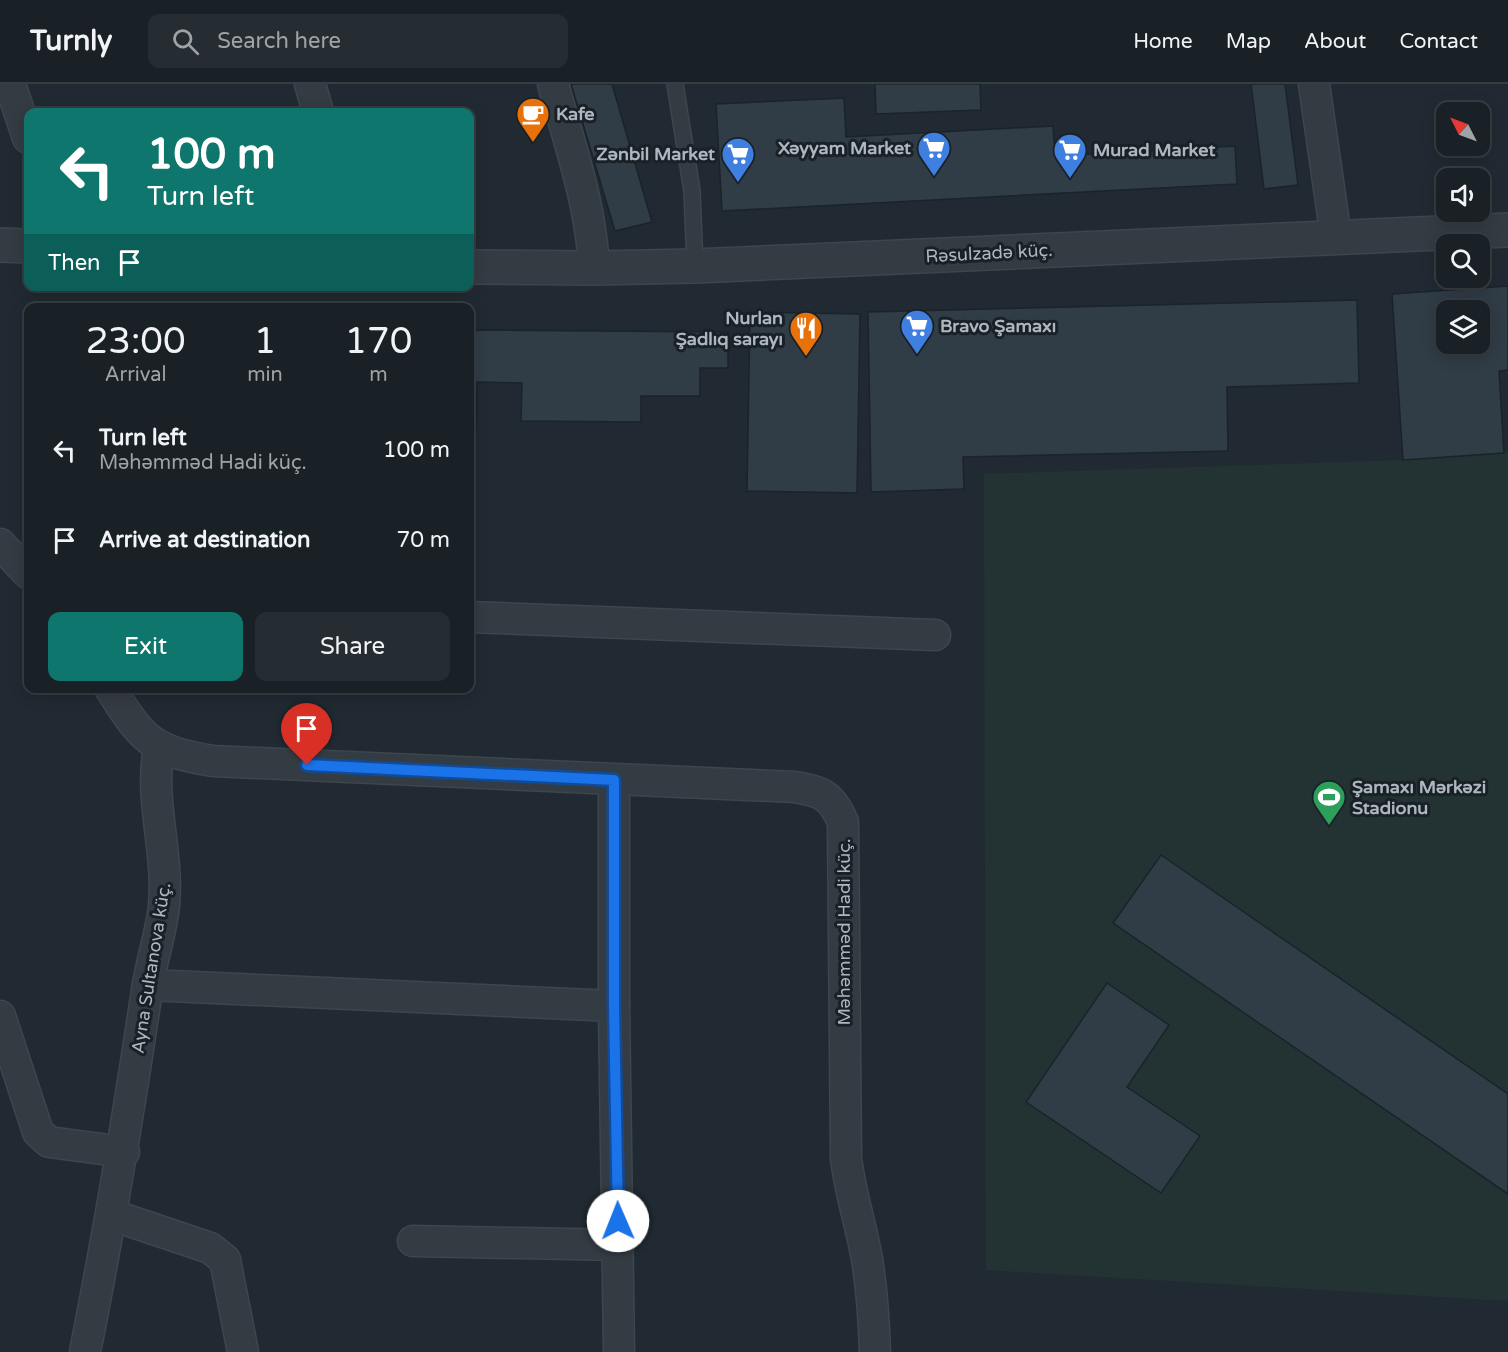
<!DOCTYPE html>
<meta charset="utf-8">
<style>
:root{--surface:#192026;--page:#262d32;--text:#f1f3f6;--muted:#9fa3a7;--line:#373e43;--accent:#0f766e}
body{margin:0;font-family:"Varela Round",sans-serif;background:var(--page);color:var(--text);height:100vh;display:flex;flex-direction:column;font-size:22px;white-space:nowrap}
*{box-sizing:border-box;margin:0}
p{font-size:20px;color:var(--muted)}
.icon{flex:none;width:33px;height:33px;fill:none;stroke:currentColor;stroke-width:2;stroke-linecap:round;stroke-linejoin:round}
.map{position:relative;flex:1;overflow:hidden}
.sheet{position:absolute;left:24px;top:219px;width:450px;height:390px;display:flex;flex-direction:column;background:var(--surface);border-radius:12px;box-shadow:0 3px 15px #0003,0 0 0 2px var(--line)}
.sheet>*{flex:none}
.guide{position:absolute;left:24px;top:24px;width:450px;height:183px;border-radius:12px;box-shadow:0 3px 15px #0003,0 0 0 2px var(--line);background:#0f766e;color:#fff;overflow:hidden}
.needle{width:39px;rotate:312deg}
.controls{position:absolute;left:1436px;top:18px;display:grid;gap:12px}
.controls a{display:grid;place-items:center;width:54px;height:54px;border-radius:12px;background:var(--surface);box-shadow:0 3px 15px #0003,0 0 0 2px var(--line);font-size:30px}
.pin{position:absolute;display:grid;place-items:center;width:51px;height:51px;color:#fff;margin:-62px -26px;border-radius:50% 50% 50% 0;rotate:-45deg;box-shadow:0 0 6px #0007}
.pin .icon{rotate:45deg}
.me{position:absolute;width:66px;margin:-33px;rotate:359deg;stroke-linejoin:round;filter:drop-shadow(0 0 4px #0008)}
.turn{display:flex;align-items:center;gap:21px;height:126px;padding:0 24px;font-size:27px}
.turn .icon{width:78px;height:78px;stroke-width:2.5}
.turn b{display:block;font-size:42px;line-height:51px}
.then{display:flex;align-items:center;height:57px;padding:0 24px;background:#0003;gap:12px;font-size:22px}
.eta{display:flex;justify-content:space-evenly;align-items:center;height:102px;text-align:center}
.eta b{font-size:36px;font-weight:600;line-height:42px}
.cta{display:flex;gap:12px;margin-top:auto;padding:12px 24px}
.cta a{flex:1;height:69px;border-radius:12px;background:var(--accent);color:#fff;font-size:24px;font-weight:600;line-height:69px;text-align:center}
.cta a+a{background:var(--page);color:var(--text)}
ul{padding:0;list-style:none}
li{display:flex;align-items:center;gap:18px;height:90px;padding:0 24px}
li div{flex:1}
li b{display:block;font-size:22px}
li em{font-style:normal}
header{display:flex;align-items:center;gap:36px;box-sizing:border-box;height:84px;padding:0 30px;background:var(--surface);border-bottom:2px solid var(--line)}
header strong{font-size:28px}
nav{display:flex;gap:33px;margin-inline-start:auto;font-size:21px}
.search{width:420px;height:54px;background:var(--page);display:flex;align-items:center;gap:15px;box-sizing:border-box;padding:0 21px;border-radius:12px;color:var(--muted);font-size:22px}
.map>svg:first-child{display:block}
.green{fill:#233333}
.building{fill:#303c46;stroke:#1b232a;stroke-width:1.5;fill-rule:evenodd}
.lines{fill:none;stroke-linecap:round;stroke-linejoin:round}
.service-casing{stroke:#3d454d;stroke-width:18}
.minor-casing{stroke:#3d454d;stroke-width:33}
.tertiary-casing{stroke:#3d454d;stroke-width:36}
.service{stroke:#343c43;stroke-width:15}
.minor{stroke:#343c43;stroke-width:30}
.tertiary{stroke:#343c43;stroke-width:33}
.route-casing{stroke:#114b97;stroke-width:15}
.route{stroke:#1a73e8;stroke-width:10}
.labels{text-anchor:middle;dominant-baseline:central;stroke-width:6;stroke-linejoin:round;paint-order:stroke}
.poi-label{font-size:18px;font-weight:bold;fill:#aeb7c0;stroke:#192127;text-anchor:start}
.street-label{font-size:18px;fill:#aeb7c0;stroke:#192127}
</style>
<header>
<strong>Turnly</strong>
<div class="search"><svg class="icon" aria-label="search" viewBox="0 0 24 24"><circle cx="10" cy="10" r="6"/><path d="M15 15l6 6"/></svg>Search here</div>
<nav><a>Home</a><a>Map</a><a>About</a><a>Contact</a></nav>
</header>
<div class="map">
<svg width="1508" height="1268" viewBox="0 0 1508 1268">
<rect width="100%" height="100%" fill="#212a32"/>
<!-- green -->
<polygon class="green" points="1508,368 1508,1217 986,1186 984,390 1403,376"/>
<!-- building -->
<g class="building">
<polygon points="571,0 612,0 652,138 615,147"/>
<polygon points="875,0 980,0 981,26 876,30"/>
<polygon points="1251,0 1285,0 1298,101 1264,105"/>
<polygon points="844,14 846,53 1053,42 1055,72 1235,62 1237,100 722,127 716,20"/>
<path d="M1508 202V286L1499 287 1504 369 1403 376 1392 210ZM1446 226H1479V260H1446Z"/>
<polygon points="1357,216 1359,299 1227,303 1228,367 963,373 964,405 871,408 868,228"/>
<polygon points="750,228 860,230 857,409 747,407"/>
<polygon points="470,246 728,248 728,284 700,284 700,312 641,312 641,338 521,337 522,299 477,298 476,347 470,347"/>
<polygon points="1161,771 1508,1010 1508,1110 1113,839"/>
<polygon points="1107,899 1169,941 1127,1003 1200,1052 1161,1109 1026,1018"/>
</g>
<g class="lines">
<defs>
<polyline id="service" points="675,0 692,107 695,182"/>
<g id="minor">
<polyline points="10,0 28,54"/>
<polyline points="310,0 318,28"/>
<path d="M553 0C570 62 591 120 594 184"/>
<polyline points="1314,0 1336,153"/>
<polyline points="0,460 28,489"/>
<polyline points="470,533 935,551"/>
<path d="M110 604C142 655 151 667 213 677L795 703C823 708 831 711 843 738L846 1074C850 1108 861 1141 867 1175 872 1206 874 1237 875 1268"/>
<polyline points="614,696 614,922 619,1268"/>
<polyline points="148,901 614,922"/>
<polyline points="0,932 38,1048 49,1058 124,1068"/>
<polyline points="112,1131 210,1164 225,1176 243,1268"/>
<polyline points="413,1157 619,1161"/>
<path d="M85 1268C109 1147 129 1028 147 906 151 878 161 850 164 822 169 768 149 716 159 664"/>
</g>
<g id="tertiary">
<polyline points="0,161 28,162"/>
<polyline points="470,183 594,184 695,182 1508,146"/>
</g>
</defs>
<!-- service casing -->
<use href="#service" class="service-casing"/>
<!-- minor casing -->
<use href="#minor" class="minor-casing"/>
<!-- tertiary casing -->
<use href="#tertiary" class="tertiary-casing"/>
<!-- service -->
<use href="#service" class="service"/>
<!-- minor -->
<use href="#minor" class="minor"/>
<!-- tertiary -->
<use href="#tertiary" class="tertiary"/>
</g>
<g class="lines">
<defs>
<polyline id="route" points="307,681 614,696 614,922 618,1137"/>
</defs>
<!-- route casing -->
<use href="#route" class="route-casing"/>
<!-- route -->
<use href="#route" class="route"/>
</g>
<!-- icons -->
<defs>
<symbol id="cafe-pin" viewBox="-11 -11 22 30"><path d="M0 17L-7.5 6A9.5 9.5 0 1 1 7.5 6Z" fill="#e8710a" stroke="#192127"/><path d="M-5.5-4.5H6V0H3Q3 3.5 0 3.5H-2.5Q-5.5 3.5-5.5 0ZM3-3.2v2h1.7v-2ZM-6 4.5H4V6H-6Z" fill="#fff"/></symbol>
<symbol id="supermarket-pin" viewBox="-11 -11 22 30"><path d="M0 17L-7.5 6A9.5 9.5 0 1 1 7.5 6Z" fill="#3f7fe0" stroke="#192127"/><path d="M-6-5.5h2.5l.6 2H6L4.5 2H-2.5L-4.4-4H-6ZM-1.5 3.2a1.3 1.3 0 1 0 .1 0ZM3 3.2a1.3 1.3 0 1 0 .1 0Z" fill="#fff"/></symbol>
<symbol id="restaurant-pin" viewBox="-11 -11 22 30"><path d="M0 17L-7.5 6A9.5 9.5 0 1 1 7.5 6Z" fill="#e8710a" stroke="#192127"/><path d="M-5-6h1v4h1v-4h1v4h1v-4h1v5L-1.5 .5V6h-2V.5L-5-1ZM5-6V6H3V1.5H1.5Q1.5-4 5-6Z" fill="#fff"/></symbol>
<symbol id="stadium-pin" viewBox="-11 -11 22 30"><path d="M0 17L-7.5 6A9.5 9.5 0 1 1 7.5 6Z" fill="#2e9e5b" stroke="#192127"/><path d="M0-5a6.5 5 0 1 0 0 10a6.5 5 0 1 0 0-10ZM-3.5-1.8h7v3.6h-7Z" fill="#fff"/></symbol>
</defs>
<g fill-rule="evenodd">
<use href="#cafe-pin" x="514" y="11" width="38" height="52"/>
<use href="#supermarket-pin" x="915" y="45" width="38" height="52"/>
<use href="#supermarket-pin" x="1051" y="47" width="38" height="52"/>
<use href="#supermarket-pin" x="719" y="51" width="38" height="52"/>
<use href="#supermarket-pin" x="898" y="223" width="38" height="52"/>
<use href="#restaurant-pin" x="787" y="225" width="38" height="52"/>
<use href="#stadium-pin" x="1310" y="694" width="38" height="52"/>
</g>
<g class="labels">
<!-- poi labels -->
<g class="poi-label">
<text x="556" y="30">Kafe</text>
<text x="911" y="64" text-anchor="end">Xəyyam Market</text>
<text x="1093" y="66">Murad Market</text>
<text x="715" y="70" text-anchor="end">Zənbil Market</text>
<text x="783" y="234" text-anchor="end">Nurlan<tspan x="783" dy="21">Şadlıq sarayı</tspan></text>
<text x="940" y="242">Bravo Şamaxı</text>
<text x="1352" y="703">Şamaxı Mərkəzi<tspan x="1352" dy="21">Stadionu</tspan></text>
</g>
<!-- street labels -->
<g class="street-label">
<text transform="translate(989 169) rotate(-3)">Rəsulzadə küç.</text>
<text transform="translate(844 848) rotate(-90)">Məhəmməd Hadi küç.</text>
<text transform="translate(151 884) rotate(-81)">Ayna Sultanova küç.</text>
</g>
</g>
</svg>
<div class="controls">
<a><svg class="needle" viewBox="-14 -14 28 28"><path d="M0-13l5 13h-10z" fill="#e53935"/><path d="M0 13l5-13h-10z" fill="#9fa3a7"/></svg></a>
<a><svg class="icon" aria-label="sound" viewBox="0 0 24 24"><path d="M4 9h4l5-4v14l-5-4H4zM17 9q2 3 0 6"/></svg></a>
<a><svg class="icon" aria-label="search" viewBox="0 0 24 24"><circle cx="10" cy="10" r="6"/><path d="M15 15l6 6"/></svg></a>
<a><svg class="icon" aria-label="layers" viewBox="0 0 24 24"><path d="M12 4l9 5-9 5-9-5zM3 14l9 5 9-5"/></svg></a>
</div>
<div class="pin" style="left:307px;top:681px;background:#d93025"><svg class="icon" aria-label="arrive" viewBox="0 0 24 24"><path d="M6 21V4h12l-3 4 3 4H6"/></svg></div>
<svg class="me" style="left:618px;top:1137px" viewBox="-20 -20 40 40"><circle r="19" fill="#fff"/><path d="M0-13L10 11 0 6-10 11z" fill="#1a73e8"/></svg>
<div class="guide">
<div class="turn"><svg class="icon" aria-label="left" viewBox="0 0 24 24"><path d="M17 20v-9H6M10 6l-5 5 5 5"/></svg><div><b>100 m</b>Turn left</div></div>
<div class="then">Then<svg class="icon" aria-label="arrive" viewBox="0 0 24 24"><path d="M6 21V4h12l-3 4 3 4H6"/></svg></div>
</div>
<section class="sheet">
<div class="eta">
<div><b>23:00</b><p>Arrival</p></div>
<div><b>1</b><p>min</p></div>
<div><b>170</b><p>m</p></div>
</div>
<ul>
<li><svg class="icon" aria-label="left" viewBox="0 0 24 24"><path d="M17 20v-9H6M10 6l-5 5 5 5"/></svg><div><b>Turn left</b><p>Məhəmməd Hadi küç.</p></div><em>100 m</em></li>
<li><svg class="icon" aria-label="arrive" viewBox="0 0 24 24"><path d="M6 21V4h12l-3 4 3 4H6"/></svg><div><b>Arrive at destination</b></div><em>70 m</em></li>
</ul>
<div class="cta"><a>Exit</a><a>Share</a></div>
</section>
</div>
